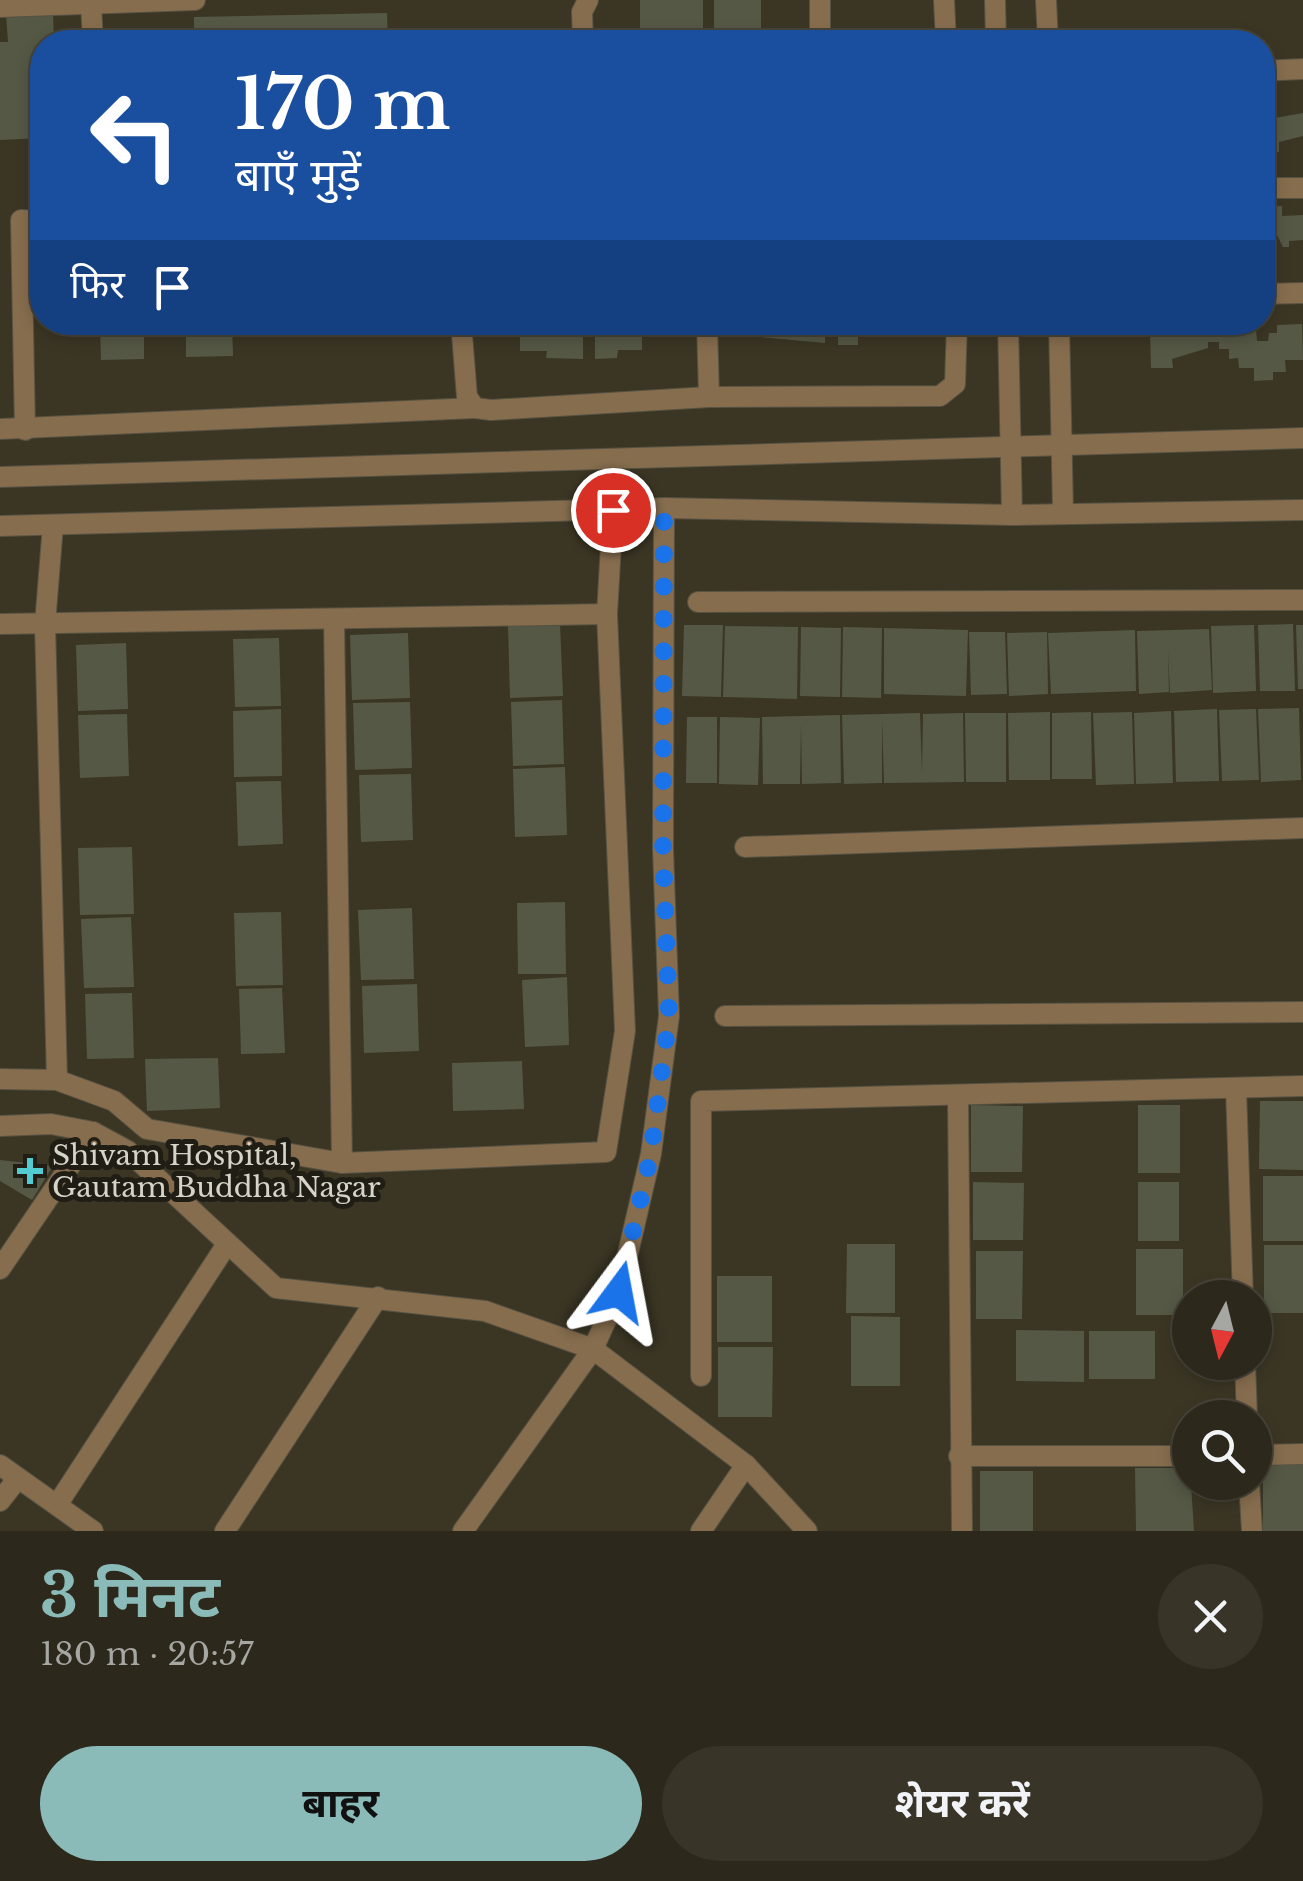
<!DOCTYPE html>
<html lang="hi">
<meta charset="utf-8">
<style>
:root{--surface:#2c281b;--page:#383428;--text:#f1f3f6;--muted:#a6a6a3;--line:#48443a;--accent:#8bbbb9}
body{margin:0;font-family:"Libre Baskerville","Noto Sans Devanagari",serif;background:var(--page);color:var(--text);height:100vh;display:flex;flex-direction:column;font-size:38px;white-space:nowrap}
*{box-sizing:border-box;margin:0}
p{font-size:32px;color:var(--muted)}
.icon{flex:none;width:55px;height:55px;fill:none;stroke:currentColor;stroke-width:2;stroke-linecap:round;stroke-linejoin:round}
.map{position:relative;height:1531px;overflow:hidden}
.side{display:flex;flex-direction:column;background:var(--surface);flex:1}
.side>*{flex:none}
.top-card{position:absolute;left:30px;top:30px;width:1245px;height:305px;border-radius:40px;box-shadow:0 5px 15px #0003,0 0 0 2px var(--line);background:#1a4fa0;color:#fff;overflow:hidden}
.needle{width:65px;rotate:187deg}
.fabs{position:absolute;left:1172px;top:1280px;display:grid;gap:20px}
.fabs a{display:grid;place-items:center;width:100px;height:100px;border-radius:50%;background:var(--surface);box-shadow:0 5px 15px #0003,0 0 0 2px var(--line);font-size:50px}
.pin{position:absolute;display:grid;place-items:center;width:85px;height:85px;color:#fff;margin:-42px;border:5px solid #fff;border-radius:50%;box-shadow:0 2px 10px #0007}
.me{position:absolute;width:110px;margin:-55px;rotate:13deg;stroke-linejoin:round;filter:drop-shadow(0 0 8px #0008)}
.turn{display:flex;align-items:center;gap:35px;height:210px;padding:0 40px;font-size:45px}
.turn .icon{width:130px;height:130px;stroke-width:2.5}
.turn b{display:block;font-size:70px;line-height:85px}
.then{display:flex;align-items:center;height:95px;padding:0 40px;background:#0003;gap:20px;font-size:38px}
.round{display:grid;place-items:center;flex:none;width:105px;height:105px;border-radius:52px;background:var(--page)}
.summary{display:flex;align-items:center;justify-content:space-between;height:170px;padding:0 40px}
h1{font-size:60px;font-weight:700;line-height:75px;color:var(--accent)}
.cta{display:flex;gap:20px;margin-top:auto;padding:20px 40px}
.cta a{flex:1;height:115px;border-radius:60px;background:var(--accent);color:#111;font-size:40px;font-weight:700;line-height:115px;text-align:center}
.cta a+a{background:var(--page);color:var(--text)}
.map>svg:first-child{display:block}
.building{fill:#555845}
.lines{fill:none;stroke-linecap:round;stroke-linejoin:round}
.minor-casing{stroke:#575242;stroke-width:22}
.tertiary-casing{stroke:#575242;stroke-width:22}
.minor{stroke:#866d4e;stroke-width:20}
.tertiary{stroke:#866d4e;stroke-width:20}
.route{stroke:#1a73e8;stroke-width:18;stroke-dasharray:0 32.4}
.poi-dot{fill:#52ccd0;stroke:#201d15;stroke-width:4}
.labels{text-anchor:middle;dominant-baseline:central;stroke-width:10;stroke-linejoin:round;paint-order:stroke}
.poi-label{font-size:28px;fill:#d6d3c8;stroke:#201d15;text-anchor:start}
</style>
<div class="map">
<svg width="1303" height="1531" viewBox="0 0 1303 1531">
<rect width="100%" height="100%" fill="#3b3624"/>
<!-- building -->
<g class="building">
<polygon points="640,0 703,0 703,29 714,29 714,0 761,0 761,36 725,36 725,41 714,42 640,39"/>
<polygon points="53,13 54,42 42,42 42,138 0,140 0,42 8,42 6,14"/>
<polygon points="387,13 388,42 194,42 194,17"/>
<polygon points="1262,113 1269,113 1269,119 1303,113 1303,136 1279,142 1279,152 1262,153"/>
<polygon points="1282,206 1282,216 1303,215 1303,240 1289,241 1289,247 1283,247 1277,235 1267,236 1262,230 1262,207"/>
<polygon points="79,322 144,322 144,359 101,360 100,326 79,326"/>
<polygon points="186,322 232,322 233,356 186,357"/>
<polygon points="520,322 583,322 583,359 546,358 547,351 520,351"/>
<polygon points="595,322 642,322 642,350 618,350 617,358 595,359"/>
<polygon points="760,322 825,322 825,343 760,337"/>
<polygon points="838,322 882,322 882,335 858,335 858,345 838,345"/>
<polygon points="1174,322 1239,322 1239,330 1256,329 1257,341 1268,341 1269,333 1277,333 1277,325 1302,324 1303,360 1285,360 1286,372 1273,372 1273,380 1254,381 1254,368 1239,368 1238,358 1229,359 1229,349 1219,349 1219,342 1208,342 1208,348 1172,359 1173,368 1151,368 1150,331 1174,329"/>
<polygon points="560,624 563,696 510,698 508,625"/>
<polygon points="1293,624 1295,691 1260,691 1258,625"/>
<polygon points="684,625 723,625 721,697 682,696"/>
<polygon points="1254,625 1256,691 1213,693 1211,626"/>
<polygon points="1296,625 1303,625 1303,689 1298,689"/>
<polygon points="725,626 798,627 797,699 723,697"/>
<polygon points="801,627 841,628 840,697 800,696"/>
<polygon points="843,627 882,628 881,698 842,697"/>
<polygon points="884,628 968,630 966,696 884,694"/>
<polygon points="1209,629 1212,690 1170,693 1168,651 1169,692 1139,694 1137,631"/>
<polygon points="1135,630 1136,691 1051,694 1048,633"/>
<polygon points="969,632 1005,632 1007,694 971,695"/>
<polygon points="1047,632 1048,694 1009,696 1007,633"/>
<polygon points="408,633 410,698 352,700 350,635"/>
<polygon points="279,638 281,706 235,707 233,639"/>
<polygon points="126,643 128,709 78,711 76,645"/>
<polygon points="562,700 564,764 513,766 511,702"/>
<polygon points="410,702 412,768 355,770 353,703"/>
<polygon points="1299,708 1301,780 1261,782 1258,709"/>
<polygon points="281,709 282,776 234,777 233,711"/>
<polygon points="1217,709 1219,781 1176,782 1174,711"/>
<polygon points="1256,709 1259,780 1222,781 1219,710"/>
<polygon points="1171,711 1173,783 1136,784 1134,713"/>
<polygon points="1050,712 1050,780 1009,780 1008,713"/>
<polygon points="1091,712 1092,779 1052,779 1052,713"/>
<polygon points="1132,712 1134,784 1096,785 1093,713"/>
<polygon points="920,713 922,772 923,714 963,713 964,782 884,783 882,719 882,783 844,784 842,715"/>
<polygon points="965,713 1006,713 1006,782 966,782"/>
<polygon points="127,714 129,776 80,778 78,715"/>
<polygon points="840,715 841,783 802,784 801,724 800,784 763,784 762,717"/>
<polygon points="687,717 717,717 717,783 686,783"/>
<polygon points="720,717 760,718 758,785 719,784"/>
<polygon points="565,767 567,835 515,837 513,769"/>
<polygon points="411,774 413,840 361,842 359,775"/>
<polygon points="281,781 283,844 238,846 236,782"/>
<polygon points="132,847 134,914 80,915 78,848"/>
<polygon points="565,902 566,974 518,974 517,903"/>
<polygon points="412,908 414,979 361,980 358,910"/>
<polygon points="281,912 283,985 236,986 234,913"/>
<polygon points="131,917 134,987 84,988 81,919"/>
<polygon points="567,977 569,1045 525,1047 522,980"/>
<polygon points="417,984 419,1051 364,1053 362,986"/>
<polygon points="282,988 285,1053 241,1054 239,989"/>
<polygon points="132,993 134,1058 87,1059 85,994"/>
<polygon points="218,1058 220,1108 147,1111 145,1059"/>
<polygon points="522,1061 524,1109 453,1111 452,1063"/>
<polygon points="1260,1101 1303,1101 1303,1170 1259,1169"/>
<polygon points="971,1105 1023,1106 1022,1172 971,1172"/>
<rect x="1138" y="1105" width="42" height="68"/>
<polygon points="0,1160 53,1166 32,1200 0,1181"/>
<rect x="1263" y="1176" width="40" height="65"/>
<polygon points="973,1182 1024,1183 1023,1240 973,1240"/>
<rect x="1138" y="1182" width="41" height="59"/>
<polygon points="847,1244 895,1244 895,1313 846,1313"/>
<rect x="1264" y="1245" width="39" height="68"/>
<rect x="1136" y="1249" width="47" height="66"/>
<polygon points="976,1251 1023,1251 1022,1319 976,1319"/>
<rect x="717" y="1276" width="55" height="66"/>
<polygon points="851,1316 900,1317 900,1386 851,1386"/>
<polygon points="1016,1330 1084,1331 1084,1382 1016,1381"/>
<rect x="1089" y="1331" width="66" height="48"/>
<polygon points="718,1347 773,1347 772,1417 718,1417"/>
<rect x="1263" y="1464" width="40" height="67"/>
<polygon points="1135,1468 1190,1468 1194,1531 1136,1531"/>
<rect x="980" y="1471" width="53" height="60"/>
</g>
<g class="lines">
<defs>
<g id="minor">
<polyline points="820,0 820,42"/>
<polyline points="944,0 946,42"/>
<polyline points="91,4 93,42"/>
<polyline points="0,7 195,0"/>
<polyline points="583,42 582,12 588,0"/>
<polyline points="1262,71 1303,69"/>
<polyline points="1262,188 1303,188"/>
<polyline points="1262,294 1303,293"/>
<polyline points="461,322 467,397 475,408 491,410 709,397 940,396 955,384 957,322"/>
<polyline points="707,322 709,397"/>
<polyline points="0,429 475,408"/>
<polyline points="25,430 21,220 42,221"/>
<polyline points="53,525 45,624 57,1080"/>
<polyline points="698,602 1303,600"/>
<polyline points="334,619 342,1163"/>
<polyline points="0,624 607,614"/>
<polyline points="745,847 1303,828"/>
<polyline points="725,1016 1303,1012"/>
<polyline points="0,1079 57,1080 114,1101 147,1129 342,1163 606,1152 625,1031 607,614 613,510"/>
<polyline points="1236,1088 1243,1298"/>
<polyline points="958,1095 962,1531"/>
<polyline points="0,1126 51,1124 93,1132 128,1151 276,1288 485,1311 593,1349 746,1465 807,1531"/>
<polyline points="0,1269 93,1132"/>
<polyline points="1245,1362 1247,1418"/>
<polyline points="701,1376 701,1101 1303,1086"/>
<polyline points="1255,1455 1303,1454"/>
<polyline points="959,1456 1190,1456"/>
<polyline points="0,1465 93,1531"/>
<polyline points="1249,1482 1252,1531"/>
<polyline points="0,1501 18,1478"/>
<polyline points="57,1505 227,1244"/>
<polyline points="225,1531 378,1297"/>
<polyline points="463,1531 593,1349 619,1292 651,1154 669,1016 663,849 664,508"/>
<polyline points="701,1531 746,1465"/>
</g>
<g id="tertiary">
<polyline points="995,0 996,42"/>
<polyline points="1046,0 1048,42"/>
<polyline points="1008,322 1012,515"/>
<polyline points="1059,322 1063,512"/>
<polyline points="0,477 1303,438"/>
<polyline points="0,526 664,508 1012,515 1303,510"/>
</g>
</defs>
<!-- minor casing -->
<use href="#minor" class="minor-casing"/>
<!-- tertiary casing -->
<use href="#tertiary" class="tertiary-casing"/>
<!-- minor -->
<use href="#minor" class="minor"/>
<!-- tertiary -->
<use href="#tertiary" class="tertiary"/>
</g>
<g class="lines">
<!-- route -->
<polyline class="route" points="613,510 664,508 663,849 669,1016 651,1154 619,1292"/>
</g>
<!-- markers -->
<path class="poi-dot" d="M25 1156h10v10h10v10h-10v10h-10v-10h-10v-10h10z"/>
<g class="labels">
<!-- poi labels -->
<g class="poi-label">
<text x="52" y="1155">Shivam Hospital,<tspan x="52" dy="32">Gautam Buddha Nagar</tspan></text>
</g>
</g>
</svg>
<div class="fabs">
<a><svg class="needle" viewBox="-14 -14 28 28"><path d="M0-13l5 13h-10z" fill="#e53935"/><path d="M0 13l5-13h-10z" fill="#a6a6a3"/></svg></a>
<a><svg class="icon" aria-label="search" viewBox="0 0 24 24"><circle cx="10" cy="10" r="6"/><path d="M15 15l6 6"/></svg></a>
</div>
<div class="pin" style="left:613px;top:510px;background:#d93025"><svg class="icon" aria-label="arrive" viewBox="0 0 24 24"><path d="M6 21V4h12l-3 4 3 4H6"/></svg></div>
<svg class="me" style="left:619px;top:1292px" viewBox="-20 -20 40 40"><path d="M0-17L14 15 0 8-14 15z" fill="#1a73e8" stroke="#fff" stroke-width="4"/></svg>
<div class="top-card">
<div class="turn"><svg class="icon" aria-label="left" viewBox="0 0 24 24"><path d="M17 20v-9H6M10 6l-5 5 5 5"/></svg><div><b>170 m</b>बाएँ मुड़ें</div></div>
<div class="then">फिर<svg class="icon" aria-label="arrive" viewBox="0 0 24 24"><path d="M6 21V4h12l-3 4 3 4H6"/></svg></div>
</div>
</div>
<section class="side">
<div class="summary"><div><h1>3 मिनट</h1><p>180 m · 20:57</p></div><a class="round"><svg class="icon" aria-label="close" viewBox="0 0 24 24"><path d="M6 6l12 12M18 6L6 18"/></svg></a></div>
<div class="cta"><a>बाहर</a><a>शेयर करें</a></div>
</section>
